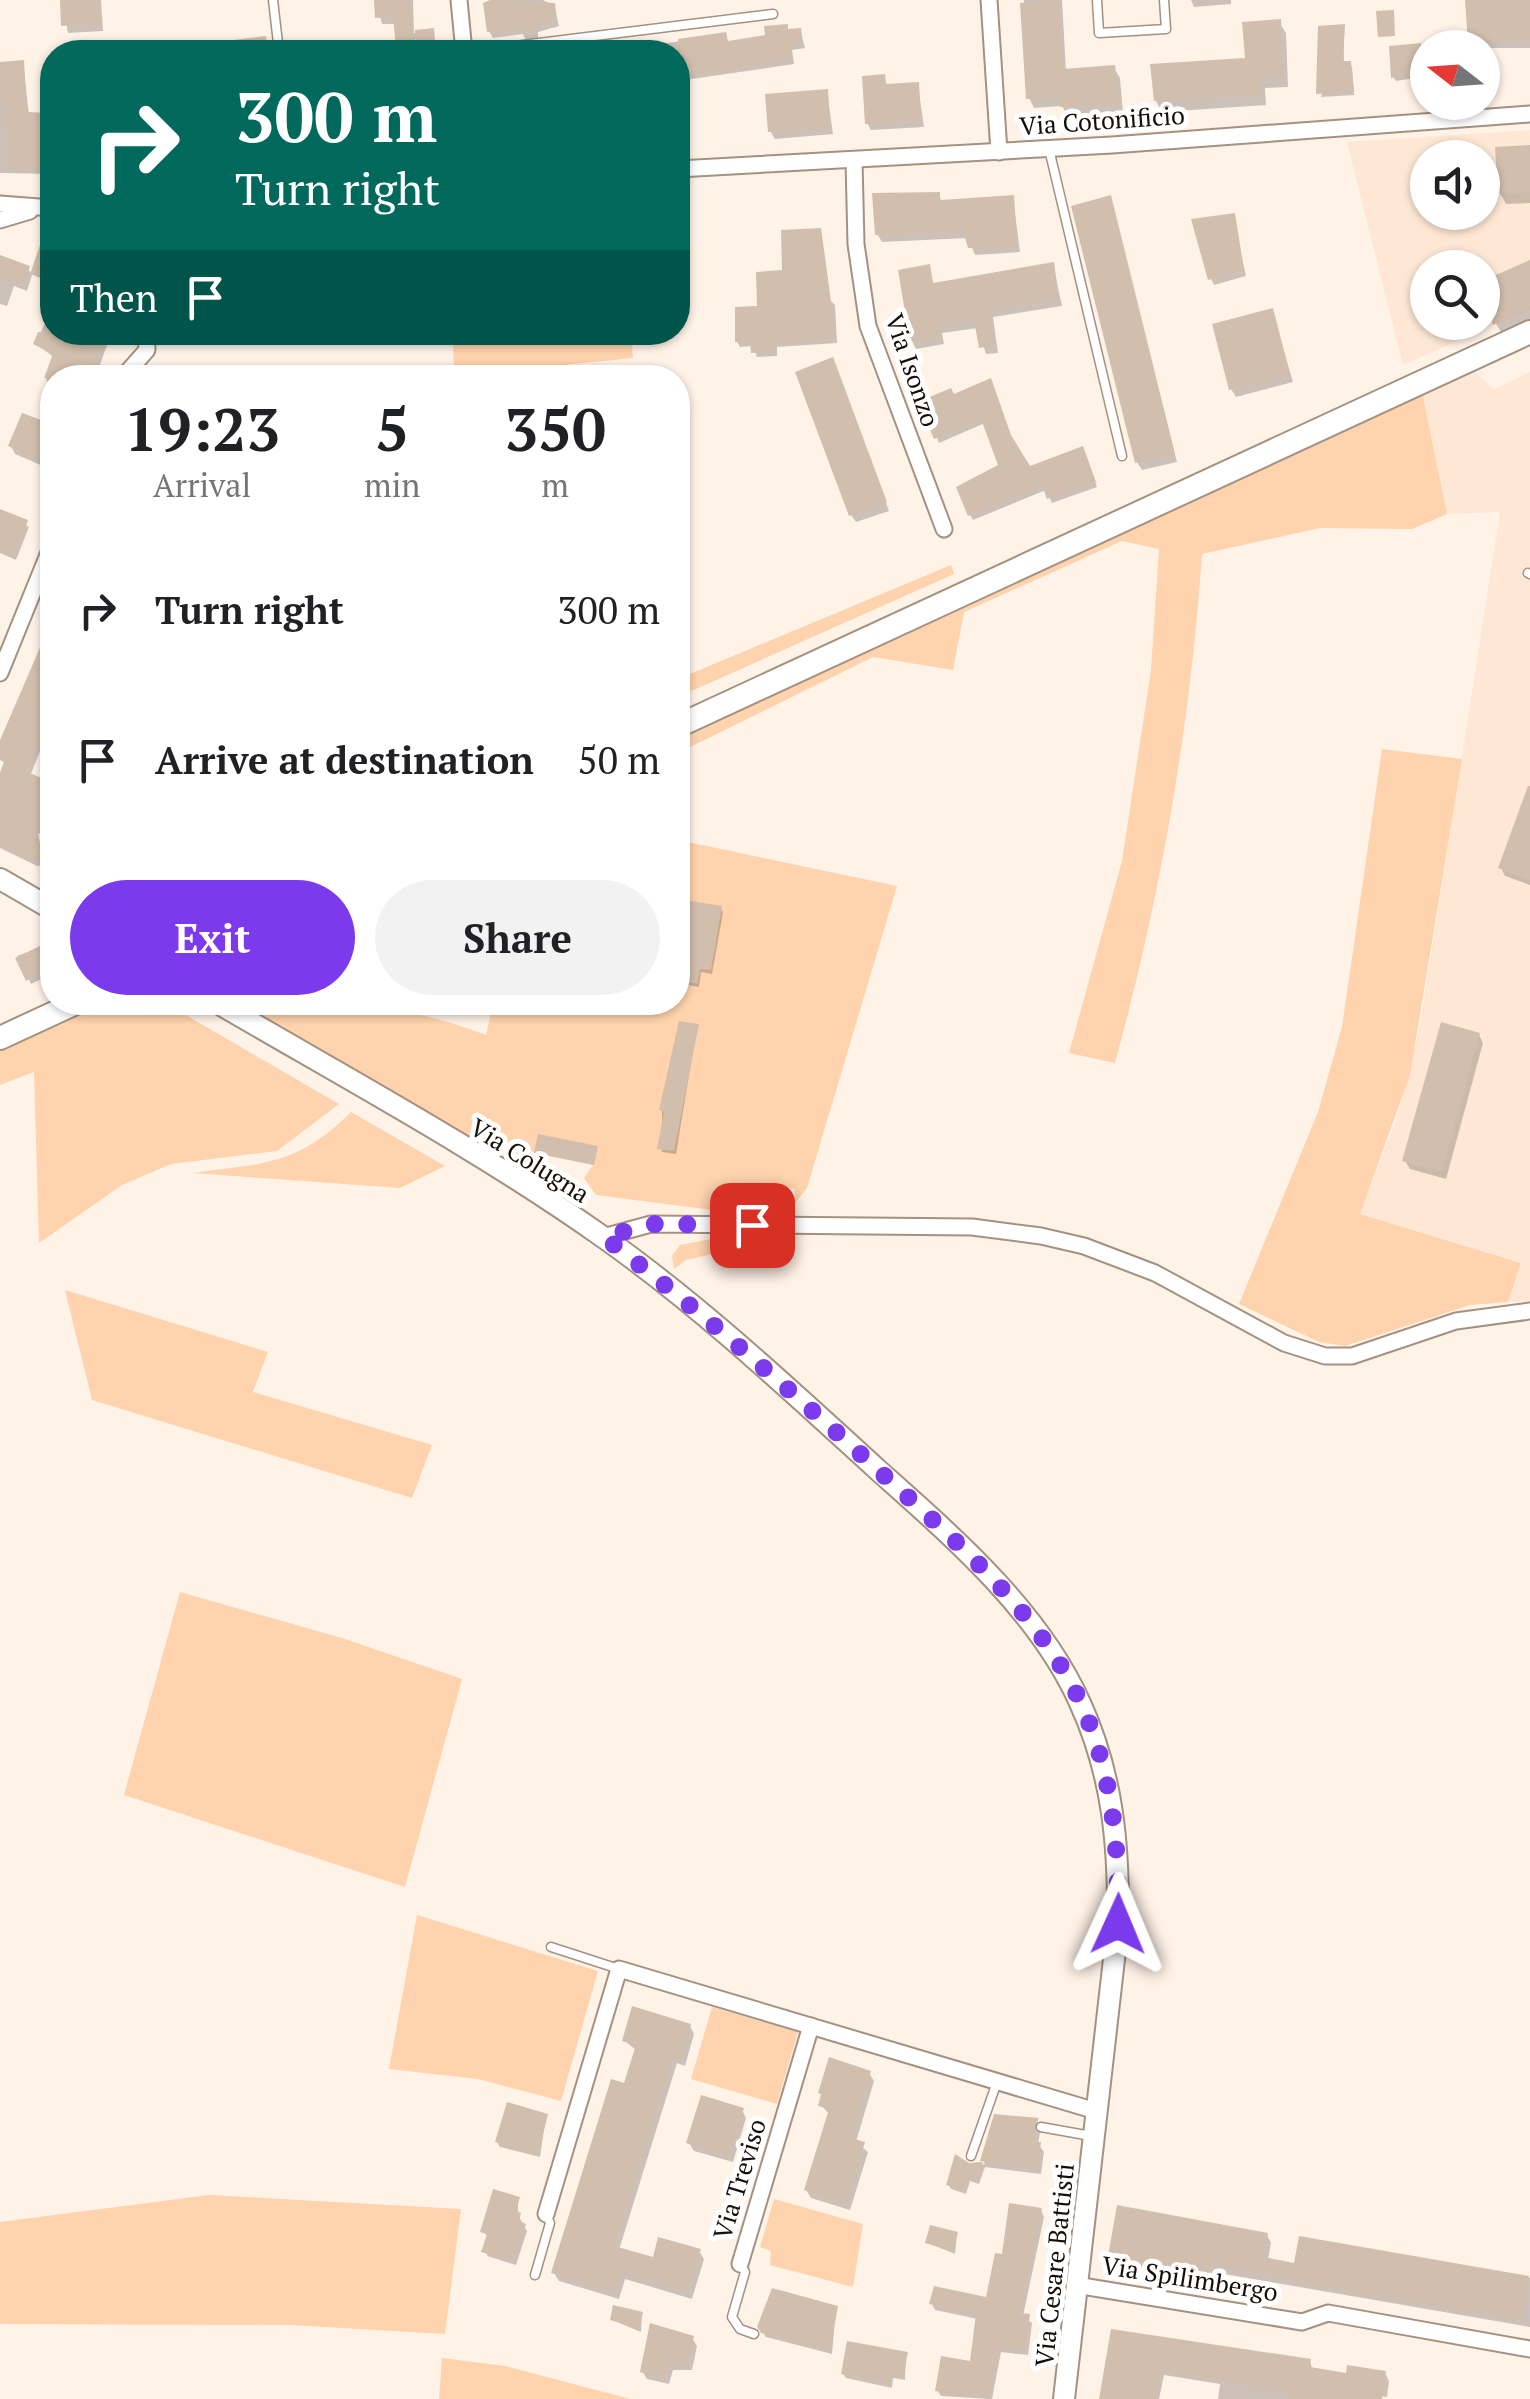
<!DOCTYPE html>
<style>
:root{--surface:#fff;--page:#f2f2f2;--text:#202124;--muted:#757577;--accent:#7c3aed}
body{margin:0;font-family:"PT Serif",serif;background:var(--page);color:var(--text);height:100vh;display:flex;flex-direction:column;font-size:38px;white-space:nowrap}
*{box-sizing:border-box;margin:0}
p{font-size:32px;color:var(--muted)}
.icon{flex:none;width:55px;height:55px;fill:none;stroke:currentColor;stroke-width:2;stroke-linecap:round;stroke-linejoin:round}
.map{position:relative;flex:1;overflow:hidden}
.panel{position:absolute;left:40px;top:365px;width:650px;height:650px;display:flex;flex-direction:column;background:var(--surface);border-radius:40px;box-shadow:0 2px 8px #0004}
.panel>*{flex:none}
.top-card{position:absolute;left:40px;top:40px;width:650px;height:305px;border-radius:40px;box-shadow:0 2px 8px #0004;background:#00695c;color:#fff;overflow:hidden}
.needle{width:65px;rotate:287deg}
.tools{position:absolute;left:1410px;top:30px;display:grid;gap:20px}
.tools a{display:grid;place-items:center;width:90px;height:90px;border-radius:50%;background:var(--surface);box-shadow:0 2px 8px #0004;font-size:50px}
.pin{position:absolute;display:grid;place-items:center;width:85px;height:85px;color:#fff;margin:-42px;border-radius:20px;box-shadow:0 5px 15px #0006}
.me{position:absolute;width:110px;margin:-55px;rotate:1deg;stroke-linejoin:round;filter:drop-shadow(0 0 8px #0008)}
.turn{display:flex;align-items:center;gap:35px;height:210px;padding:0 30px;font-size:45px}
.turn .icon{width:130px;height:130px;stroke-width:2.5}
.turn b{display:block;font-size:70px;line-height:85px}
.then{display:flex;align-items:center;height:95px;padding:0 30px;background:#0003;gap:20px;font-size:38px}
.eta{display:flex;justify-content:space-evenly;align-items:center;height:170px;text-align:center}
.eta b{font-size:60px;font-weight:700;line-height:70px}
.button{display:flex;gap:20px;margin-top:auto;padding:20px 30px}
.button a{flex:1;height:115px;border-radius:60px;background:var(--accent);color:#fff;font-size:40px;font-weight:700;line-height:115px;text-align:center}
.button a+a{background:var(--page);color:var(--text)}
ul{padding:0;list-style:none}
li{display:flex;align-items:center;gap:30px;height:150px;padding:0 30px}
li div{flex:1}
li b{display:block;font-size:38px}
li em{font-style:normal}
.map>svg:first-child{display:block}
.built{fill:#fee8d5;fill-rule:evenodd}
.green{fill:#fed3ad}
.shadow{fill:#0003}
.building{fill:#d2beac}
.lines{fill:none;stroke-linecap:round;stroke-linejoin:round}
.service-casing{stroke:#a49180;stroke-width:11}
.minor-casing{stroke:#a49180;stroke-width:19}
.tertiary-casing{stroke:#a49180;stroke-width:24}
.secondary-casing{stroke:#a49180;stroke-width:26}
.service{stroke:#fff;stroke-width:8}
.minor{stroke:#fff;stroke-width:15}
.tertiary{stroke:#fff;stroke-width:20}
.secondary{stroke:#fff;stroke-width:22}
.route{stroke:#7c3aed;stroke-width:18;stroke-dasharray:0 32.4}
.labels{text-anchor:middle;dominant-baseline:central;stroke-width:10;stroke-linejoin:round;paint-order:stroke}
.street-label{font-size:25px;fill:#160f09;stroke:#fff}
</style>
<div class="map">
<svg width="1530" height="2399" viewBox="0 0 1530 2399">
<rect width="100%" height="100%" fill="#fff2e7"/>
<!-- built -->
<g class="built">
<path d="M1530 130V309L1403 365 1347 142ZM1428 158H1482V212H1428ZM1428 268H1482V322H1428Z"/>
<polygon points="1472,369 1494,389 1530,372 1530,1301 1508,1302 1520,1262 1359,1214 1397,1118 1420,1026 1500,512 1447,514 1422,392"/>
</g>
<!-- green -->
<g class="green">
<polygon points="453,333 631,333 633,358 454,376"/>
<path d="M1422 392 1447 514 1412 529 1320 528 1202 554C1190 728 1161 895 1115 1063L1069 1053 1122 861 1151 670 1159 549 1122 541 964 612 953 670 873 657 678 753V734Z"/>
<polygon points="951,565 954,574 678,697 678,679"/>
<polygon points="1382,749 1462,759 1410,1075 1360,1214 1521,1263 1508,1302 1470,1305 1345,1346 1319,1342 1239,1304 1318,1112 1342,1027"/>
<path d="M678 840 897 886 807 1188 793 1206 795 1189 774 1185 759 1216 596 1195 584 1178 593 1165 535 1153 530 1171 234 1003C330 1003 395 1000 486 1035L491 1012 445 1003 678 1002Z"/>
<polygon points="104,1003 165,1003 339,1104 277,1151 171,1164 122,1185 39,1243 34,1072 0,1085 0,1050"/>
<path d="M351 1112 445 1166 400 1188 193 1173C264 1163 297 1166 351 1112Z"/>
<polygon points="737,1234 788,1237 686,1260 674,1269 672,1256 680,1245"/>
<polygon points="65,1290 268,1352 253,1392 432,1445 412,1498 92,1400"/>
<polygon points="180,1592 345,1639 462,1679 405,1887 124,1795"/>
<polygon points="417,1915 598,1971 561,2101 478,2079 389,2069"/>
<polygon points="0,2002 0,2222 209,2195 461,2209 445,2334 291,2325 0,2324"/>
<polygon points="712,2007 798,2032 777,2104 691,2079"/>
<polygon points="774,2199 863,2224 853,2287 770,2265 771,2251 760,2247"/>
<polygon points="442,2358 505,2366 630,2399 439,2399"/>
</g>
<!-- shadow -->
<g class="shadow">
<polygon points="62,0 101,0 103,31 68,33"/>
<polygon points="376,0 413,0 414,33 433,31 436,48 422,50 415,38 415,51 402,52 396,24 382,24"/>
<polygon points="493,0 543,0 554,6 559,26 538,32 538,42 527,44 523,34 493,38 489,31"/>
<polygon points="1024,0 1062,0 1066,71 1114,68 1120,78 1123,113 1068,116 1062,106 1034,108 1029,98"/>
<polygon points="1191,0 1231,0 1231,4 1194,7"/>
<polygon points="1467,0 1530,0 1530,48 1473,48"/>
<polygon points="1279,22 1286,33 1288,87 1265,88 1266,105 1162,112 1156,101 1247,60"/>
<polygon points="1343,26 1344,64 1352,67 1354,95 1321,97"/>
<polygon points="800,30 805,48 792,50 794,64 678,81 678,52 603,52 725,35 728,44"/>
<polygon points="264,39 269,52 206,52 206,45"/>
<polygon points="1419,45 1423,77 1396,81 1393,77"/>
<polygon points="23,63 29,115 52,113 52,174 0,173 0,64"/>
<polygon points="883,76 888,87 918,85 924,127 871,130 867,123"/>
<polygon points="827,91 833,134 775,139 770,131"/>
<polygon points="1530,147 1530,203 1506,204 1500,193"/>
<polygon points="938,194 943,203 1013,198 1020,252 975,255 968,238 882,242 877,234"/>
<polygon points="1110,198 1177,462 1142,470 1137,462"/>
<polygon points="1233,216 1246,276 1214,285 1211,279"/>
<polygon points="819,230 830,300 835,305 837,343 777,347 777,356 757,357 753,346 740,347 737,342"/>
<polygon points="43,245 52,247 52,285 33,274"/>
<polygon points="0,261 28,268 32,275 27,291 14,286 7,306 0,304"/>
<polygon points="1530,263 1530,322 1502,334 1496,324"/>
<polygon points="1053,265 1062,306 993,317 998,353 986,354 978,328 942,333 944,344 916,349 912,341 928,267 934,285"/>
<polygon points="1272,311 1293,382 1236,397 1231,389"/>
<polygon points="48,315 52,317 52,332 106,334 109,340 95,378 52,378 52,386 49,385 46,379 55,358 36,344"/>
<polygon points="837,368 889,511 856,522 851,515"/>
<polygon points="953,397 1013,442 1029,469 1085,454 1097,487 1052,503 1046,490 973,520 970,515 1002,466 985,423 939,443 937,438"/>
<polygon points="23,416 52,424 52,470 15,454 11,446"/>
<polygon points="0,511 29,527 16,560 0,553"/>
<polygon points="52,626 52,722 30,776 52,786 52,839 38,833 44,865 37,866 0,848 0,780 6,763 0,760 0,748"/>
<polygon points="1530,788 1530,885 1505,876 1501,868"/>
<polygon points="678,901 721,909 723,913 712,974 701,972 699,987 688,985 687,968 678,966"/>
<polygon points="45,946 52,974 31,984 17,956"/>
<polygon points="697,1027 676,1154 662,1152 662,1110"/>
<polygon points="1479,1035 1483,1043 1446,1179 1410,1169 1405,1161"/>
<polygon points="690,2026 694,2034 685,2066 677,2063 619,2250 654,2260 699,2251 704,2259 692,2299 625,2279 619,2299 559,2281 554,2273 637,2051 625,2041"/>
<polygon points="869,2073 874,2081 856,2142 868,2152 850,2210 811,2198 806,2190 830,2115 821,2105"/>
<polygon points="742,2110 746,2118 733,2162 694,2151 689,2143"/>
<polygon points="546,2116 540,2157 500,2147 497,2142"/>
<polygon points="1037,2121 1041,2127 1038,2144 1044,2152 1041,2174 985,2167 979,2184 970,2181 966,2194 951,2189 948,2184 969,2166 985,2164 983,2160"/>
<polygon points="518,2199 518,2215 527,2231 516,2265 487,2256 488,2237 483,2231"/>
<polygon points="1041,2210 1044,2217 1023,2316 1032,2323 1028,2355 1001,2352 992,2399 941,2396 937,2390 973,2364 978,2319 935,2310 932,2304 988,2300 1004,2257"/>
<polygon points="957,2234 955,2254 928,2243"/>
<polygon points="1267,2235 1271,2243 1268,2260 1296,2266 1301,2238 1530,2278 1530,2327 1213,2272 1212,2280 1116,2264 1111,2255"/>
<polygon points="836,2308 832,2354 766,2337 759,2327"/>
<polygon points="642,2314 641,2332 612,2320"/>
<polygon points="1113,2331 1310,2361 1321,2399 1218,2399 1220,2384 1164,2375 1159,2399 1100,2399"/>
<polygon points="692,2338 697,2346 692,2370 673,2370 669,2384 647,2379 642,2371"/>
<polygon points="906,2354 905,2380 893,2378 892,2388 846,2378 843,2374"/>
<polygon points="1385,2373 1389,2381 1387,2397 1351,2392"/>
</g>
<!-- building -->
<g class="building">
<polygon points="60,0 99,0 100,23 61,26"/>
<polygon points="374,0 410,0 413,44 396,47 393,17 375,18"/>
<polygon points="490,0 555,3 557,19 546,20 547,24 535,25 535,30 487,32 483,3"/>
<polygon points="1058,0 1063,69 1115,65 1119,104 1060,107 1059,97 1026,99 1020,3"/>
<polygon points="1465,0 1530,0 1530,40 1468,43"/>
<polygon points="1394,10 1395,36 1378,37 1376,11"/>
<polygon points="1281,19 1283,77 1260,78 1261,95 1154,101 1150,64 1245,58 1242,22"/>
<polygon points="788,24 788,29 801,28 803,43 791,45 792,59 678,78 678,39 726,32 728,41 765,35 764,26"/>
<polygon points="1345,24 1343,61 1351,61 1354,92 1316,94 1318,26"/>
<polygon points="434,28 435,43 416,46 415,30"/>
<polygon points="266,36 268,52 216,52 216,42"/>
<polygon points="1421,43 1422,73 1391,78 1389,46"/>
<polygon points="24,60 27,112 52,113 52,130 42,131 46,167 11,170 4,105 0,105 0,62"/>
<polygon points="885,74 886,84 919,82 921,120 865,124 862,76"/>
<polygon points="828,89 830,127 768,132 765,94"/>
<polygon points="1530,145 1530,192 1498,194 1495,147"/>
<polygon points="940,192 940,200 1014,195 1017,245 968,248 963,231 875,235 872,193"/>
<polygon points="1111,195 1175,454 1135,463 1071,206"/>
<polygon points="1235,213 1244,270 1208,280 1191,219"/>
<polygon points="49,219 52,219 52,282 30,274"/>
<polygon points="821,228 836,338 775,342 775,351 751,353 750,341 735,342 735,307 757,306 756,272 782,270 781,230"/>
<polygon points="0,255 30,266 24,285 0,277"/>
<polygon points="1530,260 1530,308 1493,325 1482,281"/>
<polygon points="1054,262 1059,299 990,309 995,345 979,348 974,320 940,326 941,337 910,342 898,270 930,264 933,283"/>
<polygon points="1273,308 1290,374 1229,390 1212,324"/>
<polygon points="38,332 107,332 91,378 44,378 53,354 33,344"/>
<polygon points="833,357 887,502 849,516 795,372"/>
<polygon points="991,378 1011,435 1030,466 1083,446 1096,482 1047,499 1042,485 968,516 956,487 998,465 981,419 934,439 918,402 951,388 954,394"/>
<polygon points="22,413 52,424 52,465 8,446"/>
<polygon points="0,509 28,520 14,557 0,551"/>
<polygon points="52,620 52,711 27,772 52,782 52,836 37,830 42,860 32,861 0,846 0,773 5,759 0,757 0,740"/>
<polygon points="1528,786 1530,786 1530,880 1498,868"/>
<polygon points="678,899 722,906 711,970 700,969 697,984 682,981 685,965 678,963"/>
<polygon points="46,943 52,968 26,981 15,958"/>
<polygon points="679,1021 699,1024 674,1151 657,1149 664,1112 659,1110"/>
<polygon points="1441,1022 1480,1033 1442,1172 1402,1161"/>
<polygon points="538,1134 598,1146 594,1165 534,1153"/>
<polygon points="632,2006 691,2024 681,2059 673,2056 614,2246 653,2257 658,2237 701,2249 688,2292 621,2272 615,2292 551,2273 611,2079 624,2083 636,2045 622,2041"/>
<polygon points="829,2057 871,2071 851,2138 865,2142 846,2203 804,2190 829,2109 818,2106 821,2094 818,2093"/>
<polygon points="701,2095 744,2108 729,2156 686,2143"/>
<polygon points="507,2102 548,2114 538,2154 495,2142"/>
<polygon points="994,2114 1039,2118 1034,2127 1036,2142 1041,2142 1038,2168 980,2161"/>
<polygon points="955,2154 969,2163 983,2162 977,2180 968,2178 964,2191 946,2185"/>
<polygon points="493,2189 520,2197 516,2211 521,2213 519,2221 526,2224 514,2262 481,2252 487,2234 480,2232"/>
<polygon points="1009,2203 1042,2208 1020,2313 1030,2314 1025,2349 999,2346 989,2399 935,2391 941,2356 970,2361 976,2314 929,2304 934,2286 986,2297 995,2253 1002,2254"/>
<polygon points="1117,2205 1268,2233 1264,2257 1294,2263 1299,2236 1529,2276 1522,2320 1291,2282 1292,2278 1261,2272 1210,2265 1208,2273 1108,2256"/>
<polygon points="930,2225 958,2232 953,2251 925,2243"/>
<polygon points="772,2288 838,2306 830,2351 761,2333 757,2327"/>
<polygon points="613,2305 643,2312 639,2328 610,2320"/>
<polygon points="650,2323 694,2336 688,2363 669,2363 666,2378 640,2372"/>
<polygon points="1111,2329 1311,2359 1310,2367 1346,2373 1347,2365 1386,2371 1382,2399 1288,2399 1289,2392 1161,2370 1156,2399 1099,2399"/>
<polygon points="847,2341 908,2352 903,2377 892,2375 890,2385 841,2374"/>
</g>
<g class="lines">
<defs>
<g id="service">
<polyline points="273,0 279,52"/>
<polyline points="1097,0 1099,33 1166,29 1164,0"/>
<polyline points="466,52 773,14"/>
<polyline points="1049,149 1122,456"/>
<polyline points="1528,573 1530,574"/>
<polyline points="551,1947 619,1969"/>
<polyline points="1041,2127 1091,2136"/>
<polyline points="971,2156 997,2082"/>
<polyline points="740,2264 745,2272 732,2317 740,2329 754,2334"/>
<polyline points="535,2275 550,2223 546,2214"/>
</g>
<g id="minor">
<polyline points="459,0 464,52"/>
<polyline points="989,0 999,152"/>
<polyline points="854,161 856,244 868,326 944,529"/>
<polyline points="678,169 1112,145 1530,114"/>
<polyline points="0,204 52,208"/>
<polyline points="0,220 30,211"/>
<polyline points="122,378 147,350 146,332"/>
<polyline points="0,673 52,545"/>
<polyline points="603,1237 651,1224 972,1227 1041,1236 1084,1246 1155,1273 1284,1343 1325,1356 1352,1356 1456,1321 1530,1311"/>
<polyline points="546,2214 619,1969 1096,2111"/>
<polyline points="740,2264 811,2026"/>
<polyline points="1076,2285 1302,2322 1328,2313 1530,2349"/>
</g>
<g id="tertiary">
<polyline points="0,879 52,909"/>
<path d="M216 1002C346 1078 480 1150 603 1237 702 1307 790 1390 879 1471 953 1537 1039 1611 1080 1703 1113 1775 1119 1846 1118 1924L1064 2399"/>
</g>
<g id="secondary">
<polyline points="678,726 1530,332"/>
<polyline points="0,1038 78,1002"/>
</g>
</defs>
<!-- service casing -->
<use href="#service" class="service-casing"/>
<!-- minor casing -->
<use href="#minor" class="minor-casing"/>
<!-- tertiary casing -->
<use href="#tertiary" class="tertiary-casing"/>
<!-- secondary casing -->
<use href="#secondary" class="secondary-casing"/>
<!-- service -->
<use href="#service" class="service"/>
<!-- minor -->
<use href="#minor" class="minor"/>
<!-- tertiary -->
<use href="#tertiary" class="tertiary"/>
<!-- secondary -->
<use href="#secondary" class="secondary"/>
</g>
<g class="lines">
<!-- route -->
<path class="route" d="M752 1225 652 1224 604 1237C699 1310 787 1387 876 1468 950 1536 1036 1608 1080 1701 1113 1773 1119 1846 1118 1924"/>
</g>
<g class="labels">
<!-- street labels -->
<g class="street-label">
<text transform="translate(1102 120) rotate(-4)">Via Cotonificio</text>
<text transform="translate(913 370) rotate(71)">Via Isonzo</text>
<text transform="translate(530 1160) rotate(32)">Via Colugna</text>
<text transform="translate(739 2179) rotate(-73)">Via Treviso</text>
<text transform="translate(1054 2265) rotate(-84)">Via Cesare Battisti</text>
<text transform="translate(1190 2278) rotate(9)">Via Spilimbergo</text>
</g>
</g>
</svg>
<div class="tools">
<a><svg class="needle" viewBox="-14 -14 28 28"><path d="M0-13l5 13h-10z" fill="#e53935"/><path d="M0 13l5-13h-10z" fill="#757577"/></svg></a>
<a><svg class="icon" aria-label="sound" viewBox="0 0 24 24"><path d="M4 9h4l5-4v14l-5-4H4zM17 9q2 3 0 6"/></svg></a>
<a><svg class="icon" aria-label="search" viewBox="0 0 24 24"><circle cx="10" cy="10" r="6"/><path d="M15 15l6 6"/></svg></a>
</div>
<div class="pin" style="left:752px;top:1225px;background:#d93025"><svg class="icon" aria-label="arrive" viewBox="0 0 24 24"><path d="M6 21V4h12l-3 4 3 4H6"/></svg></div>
<svg class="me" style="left:1118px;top:1924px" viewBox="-20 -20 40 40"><path d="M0-17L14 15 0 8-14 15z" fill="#7c3aed" stroke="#fff" stroke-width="4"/></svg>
<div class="top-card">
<div class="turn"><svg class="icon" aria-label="right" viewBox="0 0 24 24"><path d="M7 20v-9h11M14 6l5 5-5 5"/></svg><div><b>300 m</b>Turn right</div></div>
<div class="then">Then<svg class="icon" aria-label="arrive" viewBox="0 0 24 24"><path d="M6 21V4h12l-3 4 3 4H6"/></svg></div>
</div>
<section class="panel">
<div class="eta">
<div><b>19:23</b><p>Arrival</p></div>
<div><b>5</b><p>min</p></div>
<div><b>350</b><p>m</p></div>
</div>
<ul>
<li><svg class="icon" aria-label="right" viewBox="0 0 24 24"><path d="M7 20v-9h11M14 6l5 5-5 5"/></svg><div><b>Turn right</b></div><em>300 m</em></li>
<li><svg class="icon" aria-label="arrive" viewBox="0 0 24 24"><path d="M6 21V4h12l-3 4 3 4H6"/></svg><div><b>Arrive at destination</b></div><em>50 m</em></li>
</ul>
<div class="button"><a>Exit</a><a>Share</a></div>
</section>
</div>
